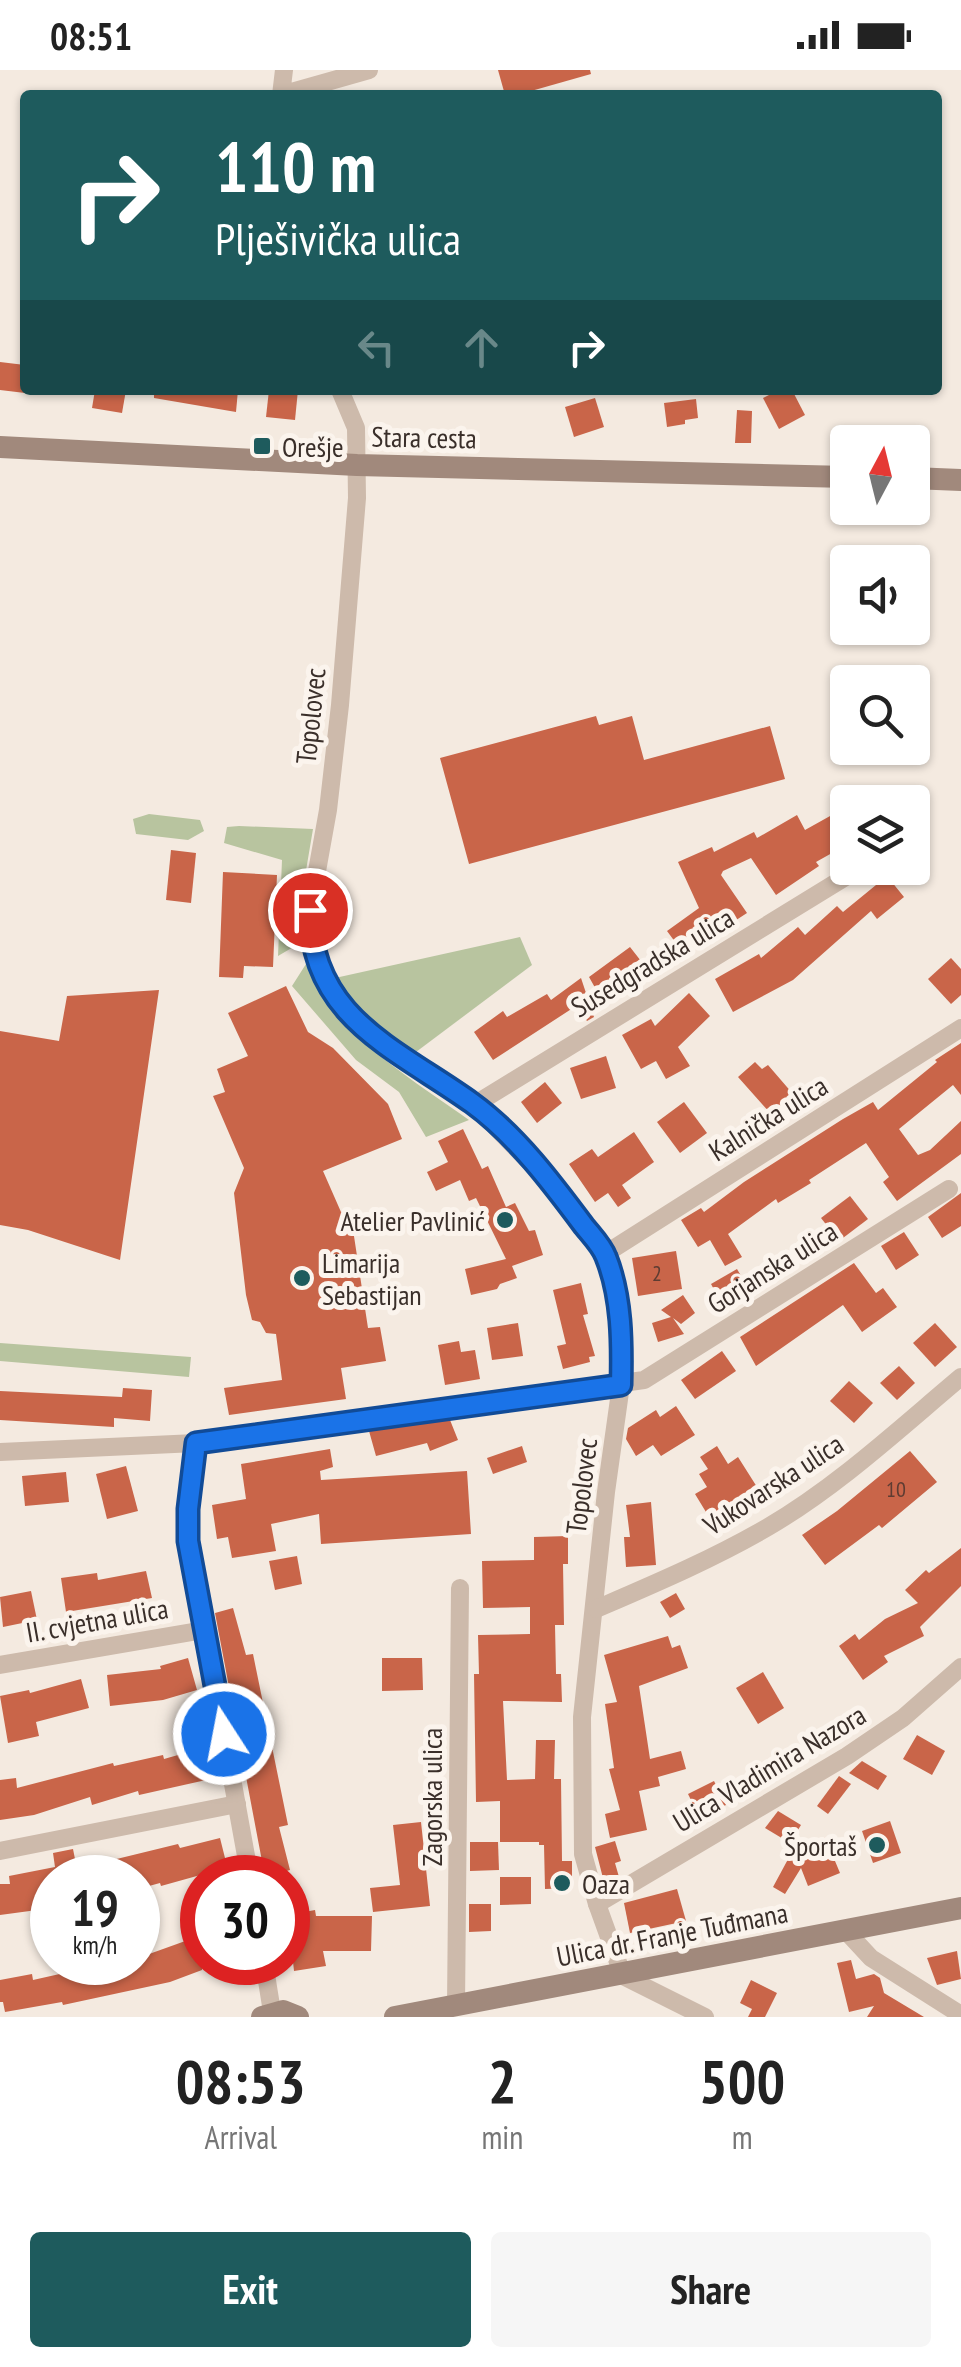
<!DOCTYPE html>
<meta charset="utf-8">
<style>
:root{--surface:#fff;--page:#f6f6f6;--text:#222;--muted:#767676;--accent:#1e5b5d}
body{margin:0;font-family:"PT Sans Narrow",sans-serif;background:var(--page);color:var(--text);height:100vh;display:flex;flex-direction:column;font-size:38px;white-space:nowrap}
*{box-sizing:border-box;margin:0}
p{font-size:32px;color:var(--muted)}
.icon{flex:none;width:55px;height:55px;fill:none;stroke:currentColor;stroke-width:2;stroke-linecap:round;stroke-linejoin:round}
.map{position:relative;height:1947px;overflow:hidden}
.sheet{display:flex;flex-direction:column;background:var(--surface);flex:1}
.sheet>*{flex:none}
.top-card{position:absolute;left:20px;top:20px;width:922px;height:305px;border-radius:10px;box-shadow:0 2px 8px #0004;background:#1e5b5d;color:#fff;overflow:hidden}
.needle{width:65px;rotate:7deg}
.tools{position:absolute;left:830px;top:355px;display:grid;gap:20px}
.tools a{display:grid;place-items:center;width:100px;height:100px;border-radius:10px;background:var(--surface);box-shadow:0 2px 8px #0004;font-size:50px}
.speed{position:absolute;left:30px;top:1785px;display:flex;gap:20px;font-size:50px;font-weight:700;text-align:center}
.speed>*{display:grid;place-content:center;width:130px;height:130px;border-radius:50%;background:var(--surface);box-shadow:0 2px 8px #0004;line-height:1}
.speed small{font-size:25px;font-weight:400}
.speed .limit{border:15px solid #d22;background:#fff;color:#111}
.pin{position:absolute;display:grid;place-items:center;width:85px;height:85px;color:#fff;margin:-42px;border:5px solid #fff;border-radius:50%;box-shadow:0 2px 10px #0007}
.me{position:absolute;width:110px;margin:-55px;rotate:349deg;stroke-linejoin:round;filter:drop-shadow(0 0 8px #0008)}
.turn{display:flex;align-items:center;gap:35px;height:210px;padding:0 30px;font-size:45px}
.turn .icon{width:130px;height:130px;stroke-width:2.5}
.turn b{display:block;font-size:70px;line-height:85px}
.lanes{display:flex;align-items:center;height:95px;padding:0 30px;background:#0003;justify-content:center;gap:50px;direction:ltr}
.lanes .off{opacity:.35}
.eta{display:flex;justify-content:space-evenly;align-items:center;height:170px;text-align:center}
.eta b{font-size:60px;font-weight:700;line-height:70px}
.cta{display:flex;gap:20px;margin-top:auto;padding:20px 30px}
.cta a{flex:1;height:115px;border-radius:10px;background:var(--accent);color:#fff;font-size:40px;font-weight:700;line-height:115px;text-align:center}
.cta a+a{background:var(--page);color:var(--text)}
.status{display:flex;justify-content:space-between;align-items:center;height:70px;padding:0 50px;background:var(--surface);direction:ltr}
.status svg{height:28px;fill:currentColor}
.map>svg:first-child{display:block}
.green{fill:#b8c49f}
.building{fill:#c96549}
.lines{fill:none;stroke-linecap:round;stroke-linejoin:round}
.street{stroke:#cdbaab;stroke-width:18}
.secondary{stroke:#a1897c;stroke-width:22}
.route-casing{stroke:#114b97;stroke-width:25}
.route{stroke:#1a73e8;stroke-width:18}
.poi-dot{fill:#1e5b5d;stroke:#fbf4ed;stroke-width:4}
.labels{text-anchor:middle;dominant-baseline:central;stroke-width:10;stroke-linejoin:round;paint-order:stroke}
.number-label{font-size:22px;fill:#5e3c32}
.street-label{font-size:28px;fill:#3a2f2a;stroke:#fbf4ed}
.poi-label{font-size:28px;fill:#3a2f2a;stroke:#fbf4ed;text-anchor:start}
</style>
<div class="status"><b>08:51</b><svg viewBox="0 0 49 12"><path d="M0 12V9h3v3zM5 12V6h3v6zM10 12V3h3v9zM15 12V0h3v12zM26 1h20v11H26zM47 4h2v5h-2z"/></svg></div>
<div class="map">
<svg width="961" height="1947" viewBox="0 0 961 1947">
<rect width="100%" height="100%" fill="#f4eae0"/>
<!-- green -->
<g class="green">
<polygon points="149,744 200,750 204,761 188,770 136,764 133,749"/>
<polygon points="239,756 313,759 300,836 300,873 278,886 282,790 224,773 227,757"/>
<polygon points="520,867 532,895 412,985 350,932 335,908"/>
<path d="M306 894C339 967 406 1005 469 1050L426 1067 399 1022 356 990 292 916Z"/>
<polygon points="0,1273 191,1287 189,1307 0,1291"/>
</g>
<!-- building -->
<g class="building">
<polygon points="498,0 590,0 591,4 517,25 505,25"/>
<polygon points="0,292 25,295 25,323 0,320"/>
<polygon points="95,320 126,320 122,343 92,338"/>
<polygon points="154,320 238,320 236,342 154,328"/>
<polygon points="269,320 298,320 295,350 266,347"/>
<polygon points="779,320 792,320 805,345 779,359 763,328"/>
<polygon points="595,328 604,357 574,367 565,337"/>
<polygon points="696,329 698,348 685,350 685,354 667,357 664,333"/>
<polygon points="737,340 752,341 751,373 735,373"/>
<polygon points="596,646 599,655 632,646 644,690 770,656 785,709 469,794 440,688"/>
<polygon points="848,736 848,774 816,792 819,796 776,825 751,788 723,801 721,805 747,843 684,884 667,861 699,838 678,792 712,777 714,782 754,762 757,768 797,745 805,760"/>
<polygon points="171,780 196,783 191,833 166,830"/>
<polygon points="223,802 277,805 273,897 244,896 243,908 219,907"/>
<polygon points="887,806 904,827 877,849 871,841 793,910 733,942 715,909 759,884 761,888 798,857 805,865 837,836 843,842"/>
<polygon points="630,877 648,900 619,922 617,919 602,930 589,907"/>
<polygon points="951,888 961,899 961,925 951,934 928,909"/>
<polygon points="581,908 594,947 587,951 576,936 493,990 474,962 503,941 507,947 547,924 551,930"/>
<polygon points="286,916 308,962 333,978 388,1034 402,1069 323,1101 341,1142 350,1140 368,1258 380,1257 386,1291 341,1298 346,1329 229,1345 224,1318 282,1310 276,1264 266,1263 260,1252 252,1250 246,1225 234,1123 244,1098 213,1026 225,1022 217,999 248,986 228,943"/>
<polygon points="159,920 120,1190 28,1160 0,1155 0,961 59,971 67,926"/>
<polygon points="689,923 710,946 678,977 690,996 666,1009 656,991 641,999 622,965 651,949 655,956"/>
<polygon points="961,973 961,1025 953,1015 899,1059 918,1085 930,1080 961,1051 961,1084 897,1131 883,1112 889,1107 866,1073 809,1110 811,1113 778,1133 776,1129 728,1164 742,1187 725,1196 710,1170 698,1177 681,1150 701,1138 704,1142 744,1112 843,1049 873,1032 878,1040 937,992 935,990"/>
<polygon points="606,986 616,1018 581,1029 570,998"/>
<polygon points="755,992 762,999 768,995 793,1024 771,1044 738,1007"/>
<polygon points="545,1012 562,1033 537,1053 521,1032"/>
<polygon points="684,1032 707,1063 680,1083 657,1052"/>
<polygon points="463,1059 482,1099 488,1096 506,1137 515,1133 529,1161 535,1160 543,1185 512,1196 517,1208 500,1214 497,1219 471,1225 465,1199 506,1189 476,1128 469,1131 460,1110 436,1121 427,1102 448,1092 438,1071"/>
<polygon points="634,1062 654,1092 622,1115 631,1128 618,1137 608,1123 595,1132 569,1094 592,1079 598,1087"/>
<polygon points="961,1123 961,1156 942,1168 928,1147"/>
<polygon points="850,1126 868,1149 839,1171 821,1148"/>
<polygon points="904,1162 919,1185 896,1200 881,1176"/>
<polygon points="676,1181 682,1219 638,1226 632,1188"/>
<polygon points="854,1193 876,1223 883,1218 897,1237 862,1262 843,1235 756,1296 740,1267"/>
<polygon points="737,1199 751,1223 724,1238 711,1214"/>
<polygon points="581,1213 588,1244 583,1245 595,1286 589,1287 590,1292 563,1299 557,1276 566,1274 553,1220"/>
<polygon points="683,1225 695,1243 681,1254 673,1248 684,1264 658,1272 652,1253 671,1247 661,1240"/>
<polygon points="518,1253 523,1286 492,1290 487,1258"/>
<polygon points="935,1253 957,1277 935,1297 913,1273"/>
<polygon points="459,1271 461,1282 475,1280 480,1309 445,1315 438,1275"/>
<polygon points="722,1281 736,1301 695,1329 681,1310"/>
<polygon points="899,1296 915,1313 897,1330 880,1313"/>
<polygon points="849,1311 873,1333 854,1353 830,1331"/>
<polygon points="123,1318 152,1320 150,1351 114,1348 114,1357 0,1350 0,1321 122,1327"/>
<polygon points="676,1336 695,1365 661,1386 653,1375 636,1386 626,1369 628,1358 656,1340 660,1347"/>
<polygon points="450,1350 458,1370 430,1381 427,1373 376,1386 369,1361"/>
<polygon points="522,1376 527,1392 493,1404 487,1388"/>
<polygon points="717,1376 728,1394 738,1387 757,1417 709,1447 695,1424 707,1417 699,1404 708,1399 700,1387"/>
<polygon points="330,1379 333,1397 320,1401 321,1410 467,1401 471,1464 321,1474 319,1444 271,1454 276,1481 232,1488 228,1467 217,1469 212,1435 246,1429 241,1394"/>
<polygon points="910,1381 937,1412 882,1458 879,1455 825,1495 802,1465 837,1441"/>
<polygon points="126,1396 138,1441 107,1449 96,1404"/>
<polygon points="66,1402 69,1432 25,1436 22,1406"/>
<polygon points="651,1432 656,1495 626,1497 624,1467 630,1467 626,1435"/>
<polygon points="568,1466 568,1494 563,1494 564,1555 555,1555 556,1604 561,1604 562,1632 503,1631 507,1710 535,1709 536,1670 555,1670 554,1709 561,1709 562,1791 572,1791 572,1818 545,1819 544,1775 539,1775 539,1772 500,1772 500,1731 476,1732 474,1604 479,1604 478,1565 530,1564 530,1537 483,1538 482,1491 534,1490 534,1467"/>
<polygon points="961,1478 961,1516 920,1557 924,1566 884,1586 888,1592 863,1610 839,1576 855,1564 859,1570 885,1549 918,1533 905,1520 926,1500 929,1503"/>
<polygon points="297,1486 302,1514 275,1520 269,1491"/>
<polygon points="146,1501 152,1528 66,1542 61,1508 97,1503 98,1510"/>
<polygon points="31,1521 37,1550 3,1557 0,1527"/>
<polygon points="676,1523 685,1539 670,1548 660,1532"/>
<polygon points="233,1538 246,1585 253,1584 288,1755 279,1757 290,1800 265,1807 215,1543"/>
<polygon points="668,1566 672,1578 680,1575 688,1598 639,1616 650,1689 681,1681 686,1699 658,1707 660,1716 639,1721 647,1760 610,1768 605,1744 620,1740 609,1699 614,1698 605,1634 617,1632 604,1585"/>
<polygon points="188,1588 197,1620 163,1630 110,1636 107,1605 161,1599 160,1596"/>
<polygon points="382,1588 422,1588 423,1620 382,1621"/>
<polygon points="763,1602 784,1638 758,1654 736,1618"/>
<polygon points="81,1609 89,1638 36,1652 39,1666 8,1673 0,1626 29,1620 30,1623"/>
<polygon points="917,1665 945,1681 932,1705 903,1689"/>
<polygon points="206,1677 215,1708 139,1725 138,1721 92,1735 90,1727 34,1745 0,1750 0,1710 16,1708 17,1718 113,1693 114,1696 163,1685 164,1689"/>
<polygon points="862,1691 887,1706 878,1720 849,1703"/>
<polygon points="839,1706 851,1714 828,1744 817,1736"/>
<polygon points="714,1711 726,1735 700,1748 688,1724"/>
<polygon points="778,1741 801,1755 790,1773 765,1758"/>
<polygon points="890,1751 901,1783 873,1793 862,1761"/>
<polygon points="421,1752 430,1836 373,1842 370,1818 400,1815 393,1755"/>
<polygon points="825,1767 840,1803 808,1816 801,1798 785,1824 773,1817 793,1780"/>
<polygon points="220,1768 230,1808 205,1808 204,1804 161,1816 160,1813 138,1819 138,1808 48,1808 52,1838 0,1845 0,1814 10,1814 9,1806 55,1797 53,1783 73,1779 76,1794 88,1792 88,1796 178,1774 180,1778"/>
<polygon points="615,1771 621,1791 615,1793 619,1807 604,1812 595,1777"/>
<polygon points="470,1772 498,1772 499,1800 470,1801"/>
<polygon points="500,1807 531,1807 531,1834 500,1835"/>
<polygon points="677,1819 686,1851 630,1863 624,1833"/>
<polygon points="469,1834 491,1834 491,1861 469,1862"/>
<polygon points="315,1840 316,1846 372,1846 371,1881 323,1881 326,1896 294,1901 288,1845"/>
<polygon points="202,1865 202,1900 170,1912 63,1935 62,1932 5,1942 3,1932 0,1932 0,1910 32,1904 33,1910 113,1892 138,1892 138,1888"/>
<polygon points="957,1881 961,1909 937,1915 927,1888"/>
<polygon points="851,1890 856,1909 874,1904 880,1908 884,1923 924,1947 867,1947 874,1936 849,1942 837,1893"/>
<polygon points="751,1910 777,1923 765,1947 748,1947 752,1939 740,1933"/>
</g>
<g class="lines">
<!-- street -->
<g class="street">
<polyline points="284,0 281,25 369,0"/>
<polyline points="340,320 356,358 357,428 340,635 328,740 310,840 310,868 317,894 342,938 408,993 474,1035 560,1123 605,1184 616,1223 622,1276 621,1315 606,1422 582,1647 583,1784 597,1834 623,1906 705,1947"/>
<polyline points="474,1035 860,798"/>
<polyline points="605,1184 961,958"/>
<polyline points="196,1373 188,1439 189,1471 250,1808"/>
<polyline points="0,1382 196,1373 644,1310 949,1119"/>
<path d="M596 1539C654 1514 713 1489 768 1457 838 1416 899 1359 961 1307"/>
<polyline points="0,1595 204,1560"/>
<polyline points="0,1781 237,1734"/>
<polyline points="597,1834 847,1686 903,1648 961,1597"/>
<polyline points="845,1860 871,1888 961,1945"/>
<polyline points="264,1892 272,1942"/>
<polyline points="456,1936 460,1518"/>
</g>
<!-- secondary -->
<g class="secondary">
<polyline points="0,377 357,395 848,407"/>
<polyline points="912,408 961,410"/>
<polyline points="262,1947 283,1941 298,1947"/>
<polyline points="395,1947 961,1838"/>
</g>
</g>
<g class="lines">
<defs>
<path id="route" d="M224 1664 188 1471V1439L196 1373 621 1315C622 1273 622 1227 606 1187 602 1176 592 1166 584 1156 552 1113 516 1065 472 1033 397 979 310 948 310 840"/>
</defs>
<!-- route casing -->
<use href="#route" class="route-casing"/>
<!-- route -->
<use href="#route" class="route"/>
</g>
<!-- markers -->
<g class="poi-dot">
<rect x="252" y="366" width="20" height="20" rx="5"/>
<circle cx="505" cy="1150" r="10"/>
<circle cx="302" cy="1208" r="10"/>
<circle cx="877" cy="1775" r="10"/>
<circle cx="562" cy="1813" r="10"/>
</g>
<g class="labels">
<!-- number labels -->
<g class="number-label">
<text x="657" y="1203">2</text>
<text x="896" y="1419">10</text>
</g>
<!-- street labels -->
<g class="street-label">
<text transform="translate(424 367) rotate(1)">Stara cesta</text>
<text transform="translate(310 646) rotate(-84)">Topolovec</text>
<text transform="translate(652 892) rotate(-31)">Susedgradska ulica</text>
<text transform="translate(768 1048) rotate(-32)">Kalnička ulica</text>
<text transform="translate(772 1197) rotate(-32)">Gorjanska ulica</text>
<text transform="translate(773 1414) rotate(-33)">Vukovarska ulica</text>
<text transform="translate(581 1416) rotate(-83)">Topolovec</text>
<text transform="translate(97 1550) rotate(-10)">II. cvjetna ulica</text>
<text transform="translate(769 1698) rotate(-31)">Ulica Vladimira Nazora</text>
<text transform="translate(431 1727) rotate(-90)">Zagorska ulica</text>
<text transform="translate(672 1864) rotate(-11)">Ulica dr. Franje Tuđmana</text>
</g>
<!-- poi labels -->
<g class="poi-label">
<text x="282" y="376">Orešje</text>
<text x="485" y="1150" text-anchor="end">Atelier Pavlinić</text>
<text x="322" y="1192">Limarija<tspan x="322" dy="32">Sebastijan</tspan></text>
<text x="857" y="1775" text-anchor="end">Športaš</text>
<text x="582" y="1813">Oaza</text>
</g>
</g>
</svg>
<div class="tools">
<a><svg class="needle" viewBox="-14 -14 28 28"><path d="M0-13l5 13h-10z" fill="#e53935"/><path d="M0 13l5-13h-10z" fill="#767676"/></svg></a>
<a><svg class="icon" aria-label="sound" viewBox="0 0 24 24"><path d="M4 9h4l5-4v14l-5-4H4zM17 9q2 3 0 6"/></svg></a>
<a><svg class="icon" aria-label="search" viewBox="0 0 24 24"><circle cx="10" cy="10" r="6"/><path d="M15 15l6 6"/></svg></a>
<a><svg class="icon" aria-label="layers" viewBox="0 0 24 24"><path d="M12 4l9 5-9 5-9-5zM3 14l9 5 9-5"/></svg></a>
</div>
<div class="speed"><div>19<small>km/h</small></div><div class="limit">30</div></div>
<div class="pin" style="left:310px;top:840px;background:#d93025"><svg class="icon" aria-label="arrive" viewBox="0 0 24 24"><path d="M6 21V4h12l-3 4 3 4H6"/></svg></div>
<svg class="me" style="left:224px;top:1664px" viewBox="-20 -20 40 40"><circle r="17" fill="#1a73e8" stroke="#fff" stroke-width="3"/><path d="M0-11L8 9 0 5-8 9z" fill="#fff"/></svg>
<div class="top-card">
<div class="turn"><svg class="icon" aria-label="right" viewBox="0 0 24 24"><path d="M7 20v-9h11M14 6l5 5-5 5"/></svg><div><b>110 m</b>Plješivička ulica</div></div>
<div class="lanes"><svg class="icon off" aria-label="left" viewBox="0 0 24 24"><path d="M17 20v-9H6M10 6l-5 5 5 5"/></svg><svg class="icon off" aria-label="ahead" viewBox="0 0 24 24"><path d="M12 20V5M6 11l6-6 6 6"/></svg><svg class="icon" aria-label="right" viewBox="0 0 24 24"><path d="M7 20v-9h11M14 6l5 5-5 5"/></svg></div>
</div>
</div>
<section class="sheet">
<div class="eta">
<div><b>08:53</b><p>Arrival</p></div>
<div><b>2</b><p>min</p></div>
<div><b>500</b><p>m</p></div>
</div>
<div class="cta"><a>Exit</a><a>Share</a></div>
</section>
